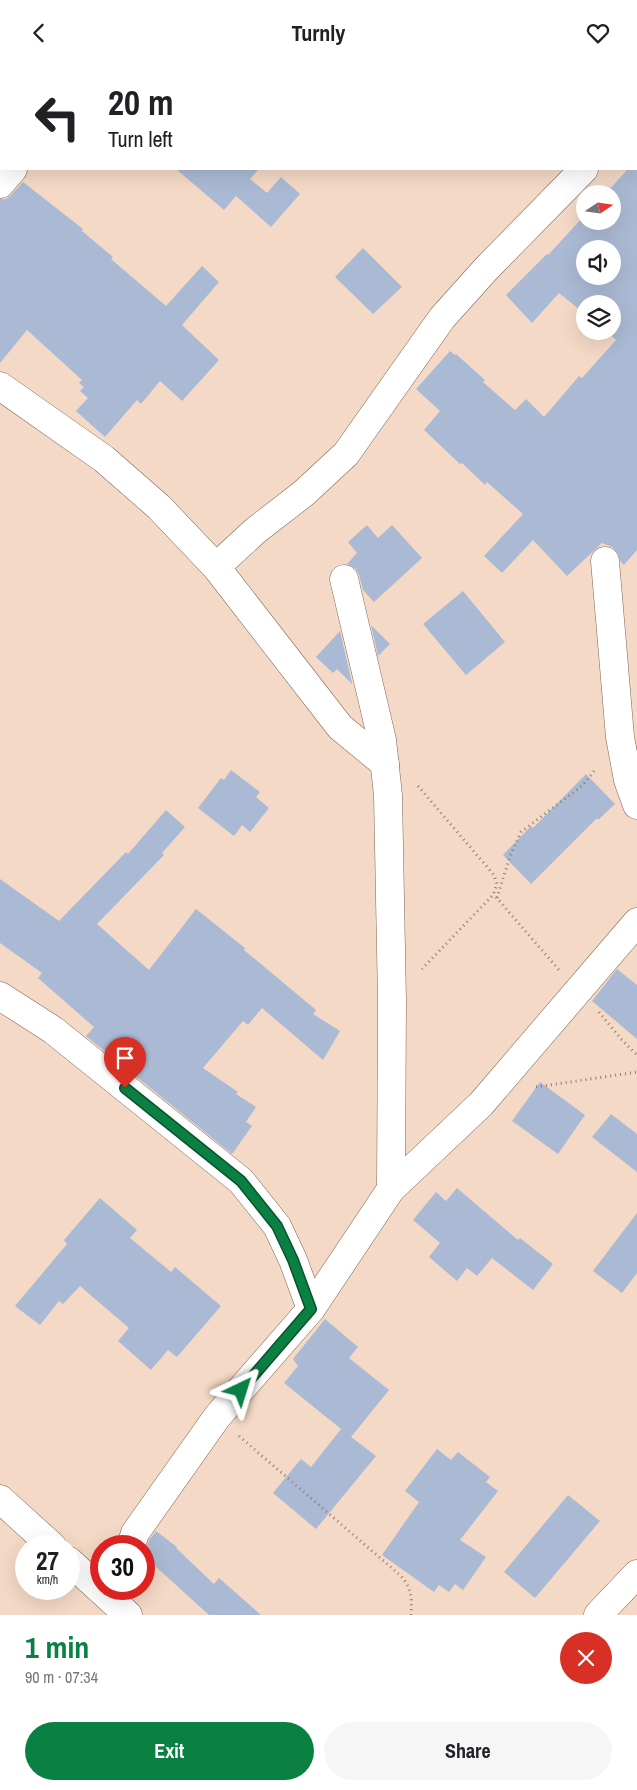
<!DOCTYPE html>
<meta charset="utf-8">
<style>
:root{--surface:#fff;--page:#f6f6f6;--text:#202124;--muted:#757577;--accent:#0b8043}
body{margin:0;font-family:"Archivo Narrow",sans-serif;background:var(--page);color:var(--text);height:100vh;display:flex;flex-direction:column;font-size:19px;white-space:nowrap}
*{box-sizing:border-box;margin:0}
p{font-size:16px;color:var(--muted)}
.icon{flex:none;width:28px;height:28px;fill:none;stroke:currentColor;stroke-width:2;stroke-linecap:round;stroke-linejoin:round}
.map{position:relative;height:1550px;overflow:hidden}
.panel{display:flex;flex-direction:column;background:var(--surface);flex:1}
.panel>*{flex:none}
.top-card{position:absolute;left:0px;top:0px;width:638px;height:105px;box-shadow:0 5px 20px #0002;background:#fff;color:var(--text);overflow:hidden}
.needle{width:32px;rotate:77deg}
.tools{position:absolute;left:576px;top:120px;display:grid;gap:10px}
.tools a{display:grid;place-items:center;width:45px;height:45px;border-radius:50%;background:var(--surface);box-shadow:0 5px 20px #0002;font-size:25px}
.speed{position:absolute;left:15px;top:1470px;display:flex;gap:10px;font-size:25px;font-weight:700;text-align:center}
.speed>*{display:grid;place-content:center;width:65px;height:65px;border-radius:50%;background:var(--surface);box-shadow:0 5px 20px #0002;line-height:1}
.speed small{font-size:12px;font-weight:400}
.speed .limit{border:8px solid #d22;background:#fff;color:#111}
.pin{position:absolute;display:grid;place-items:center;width:42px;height:42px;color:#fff;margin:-51px -21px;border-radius:50% 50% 50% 0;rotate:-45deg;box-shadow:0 0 5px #0007}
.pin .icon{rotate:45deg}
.me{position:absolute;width:55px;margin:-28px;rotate:41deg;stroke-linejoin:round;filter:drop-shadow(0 0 4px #0008)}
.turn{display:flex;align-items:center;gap:18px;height:105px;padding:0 25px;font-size:22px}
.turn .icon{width:65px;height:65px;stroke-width:2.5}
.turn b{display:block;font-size:35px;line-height:42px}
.round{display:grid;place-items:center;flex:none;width:52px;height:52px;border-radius:26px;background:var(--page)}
.summary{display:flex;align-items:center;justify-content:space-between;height:85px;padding:0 25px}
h1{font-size:30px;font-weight:700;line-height:38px;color:var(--accent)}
.primary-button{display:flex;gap:10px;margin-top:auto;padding:10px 25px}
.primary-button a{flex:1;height:58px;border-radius:30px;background:var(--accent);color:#fff;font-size:20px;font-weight:700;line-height:58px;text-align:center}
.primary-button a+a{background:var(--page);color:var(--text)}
header{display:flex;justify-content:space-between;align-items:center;height:65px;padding:0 25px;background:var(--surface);font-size:22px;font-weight:700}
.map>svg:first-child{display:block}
.building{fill:#abbad4;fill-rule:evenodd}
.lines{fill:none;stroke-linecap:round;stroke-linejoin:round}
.minor-casing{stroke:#7c6554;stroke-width:29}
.path{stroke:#907d70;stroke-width:3;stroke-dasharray:1 4;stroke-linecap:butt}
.minor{stroke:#fff;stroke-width:28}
.route-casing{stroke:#07532c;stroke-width:12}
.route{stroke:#0b8043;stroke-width:9}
</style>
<header><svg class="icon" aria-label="back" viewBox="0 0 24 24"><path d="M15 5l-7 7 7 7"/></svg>Turnly<svg class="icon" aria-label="heart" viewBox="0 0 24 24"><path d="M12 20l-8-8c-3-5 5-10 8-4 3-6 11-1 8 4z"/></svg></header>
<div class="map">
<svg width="637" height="1550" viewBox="0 0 637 1550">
<rect width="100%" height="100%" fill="#f4d9c6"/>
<!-- building -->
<g class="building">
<path d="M637 94V485L624 500 621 497 617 487 612 482 602 478 567 511 533 475 502 508 484 491 523 449 487 417 485 420 462 398 460 399 424 365 440 346 416 324 450 286 455 290 456 289 485 315 483 317 515 345 526 334 544 352 579 311 582 313 616 275 606 266H612V239H585V249L559 228 532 258 506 230 547 189 548 190 585 150V156H612V129H605L628 104H636ZM585 184H612V211H585Z"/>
<polygon points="176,104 259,104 250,114 267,128 281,112 300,129 271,162 236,131 224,145"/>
<polygon points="23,117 83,164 82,166 113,192 111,194 166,241 202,201 219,217 182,260 219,295 182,336 160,316 141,339 137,335 105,372 76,346 88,333 80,326 84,322 79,318 82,315 27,265 0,298 0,134 6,134 11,130"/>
<polygon points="363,183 402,222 373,249 335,212"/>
<polygon points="367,460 378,473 392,460 422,493 374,537 363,525 359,510 356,504 347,499 357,488 348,477"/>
<polygon points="463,526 505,577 466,610 423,559"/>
<polygon points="371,560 390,579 378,591"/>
<polygon points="340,566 352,618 352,619 337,604 333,608 316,592"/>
<polygon points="231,705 260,727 256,732 269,743 250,767 242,760 234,771 198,743 221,713 224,715"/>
<polygon points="586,709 615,739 598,755 597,753 531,819 503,790 531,761 533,763"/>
<polygon points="166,745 185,762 162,788 164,790 97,859 149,905 196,844 245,883 244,885 316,945 313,949 340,966 323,995 262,943 248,960 243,956 203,1003 238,1027 236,1029 256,1042 246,1057 252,1061 232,1089 86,971 94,962 38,913 42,908 0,878 0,814 59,856 126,787 128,789"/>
<polygon points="617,904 637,920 637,974 592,936"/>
<polygon points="540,1017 585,1050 558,1089 512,1056"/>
<polygon points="611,1049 637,1069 637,1107 592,1072"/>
<polygon points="457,1123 518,1175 520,1173 553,1199 533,1225 492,1193 477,1211 467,1203 457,1216 429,1192 440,1178 413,1155 436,1127 446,1136"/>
<polygon points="100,1133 137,1165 130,1173 171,1207 175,1202 221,1241 177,1292 168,1285 151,1305 118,1276 129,1263 80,1221 63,1239 59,1236 40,1260 15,1241 67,1179 64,1175"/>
<polygon points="637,1148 637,1208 622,1228 593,1206"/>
<polygon points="325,1254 358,1282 349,1293 389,1325 351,1372 376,1391 316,1464 273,1428 301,1394 311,1402 341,1364 351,1372 284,1318 298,1301 293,1294"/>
<polygon points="437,1384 451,1395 458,1387 490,1412 486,1417 498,1426 460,1475 486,1492 463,1525 455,1519 449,1527 439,1520 434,1527 382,1490 419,1437 405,1426"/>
<polygon points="568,1430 600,1456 535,1533 504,1507"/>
<polygon points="156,1466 177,1482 176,1483 214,1519 219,1513 261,1550 209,1550 144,1491 149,1475"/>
</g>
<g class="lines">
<defs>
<g id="minor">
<polyline points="99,1 100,0"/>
<polyline points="636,53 637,52"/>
<polyline points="0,119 13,104"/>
<polyline points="0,321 104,394 159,442 216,502 340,662 385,699"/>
<polyline points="605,496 620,672 628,715 637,740"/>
<polyline points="216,502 255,466 304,428 346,389 442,253 486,204 584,104"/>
<polyline points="344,514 382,675 388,730 392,936 391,1124"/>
<polyline points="0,931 53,965 241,1116 277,1161 293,1195 311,1244"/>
<polyline points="0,1434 52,1481"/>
<polyline points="131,1481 135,1468 217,1352 311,1244 391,1124 481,1039 637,857"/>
<polyline points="69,1496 128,1550"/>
<polyline points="598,1550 637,1509"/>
</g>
</defs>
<!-- minor casing -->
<use href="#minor" class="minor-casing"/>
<!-- path -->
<g class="path">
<polyline points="418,721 494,810 497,819 493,830 422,904"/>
<polyline points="496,832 559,905"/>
<polyline points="497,833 510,791 521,767 583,720 595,705"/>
<polyline points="599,947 621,974 637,990"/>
<polyline points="536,1022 637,1007"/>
<path d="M239 1371 401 1511C412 1524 412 1534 411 1550"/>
</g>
<!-- minor -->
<use href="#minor" class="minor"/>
</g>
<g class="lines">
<defs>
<polyline id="route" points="125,1023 241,1116 277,1161 293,1195 311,1244 241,1325"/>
</defs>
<!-- route casing -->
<use href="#route" class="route-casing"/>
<!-- route -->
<use href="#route" class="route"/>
</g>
</svg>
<div class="tools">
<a><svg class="needle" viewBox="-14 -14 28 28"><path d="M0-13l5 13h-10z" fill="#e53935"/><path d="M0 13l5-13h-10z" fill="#757577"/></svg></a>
<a><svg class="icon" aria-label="sound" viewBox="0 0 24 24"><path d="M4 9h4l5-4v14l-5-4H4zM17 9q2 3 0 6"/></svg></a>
<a><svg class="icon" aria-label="layers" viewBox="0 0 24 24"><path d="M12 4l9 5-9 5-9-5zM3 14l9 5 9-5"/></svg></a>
</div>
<div class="speed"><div>27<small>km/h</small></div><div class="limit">30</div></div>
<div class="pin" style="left:125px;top:1023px;background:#d93025"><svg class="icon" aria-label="arrive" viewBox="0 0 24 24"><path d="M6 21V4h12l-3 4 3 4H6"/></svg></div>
<svg class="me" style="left:241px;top:1325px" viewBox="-20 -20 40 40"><path d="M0-17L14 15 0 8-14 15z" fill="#0b8043" stroke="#fff" stroke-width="4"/></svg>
<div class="top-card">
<div class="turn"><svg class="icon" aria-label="left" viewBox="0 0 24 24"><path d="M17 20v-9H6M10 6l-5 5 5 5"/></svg><div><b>20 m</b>Turn left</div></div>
</div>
</div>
<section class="panel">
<div class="summary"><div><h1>1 min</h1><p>90 m · 07:34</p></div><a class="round" style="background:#d93025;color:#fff"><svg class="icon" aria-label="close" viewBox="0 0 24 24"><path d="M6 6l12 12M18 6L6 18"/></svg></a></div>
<div class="primary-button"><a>Exit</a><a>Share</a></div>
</section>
